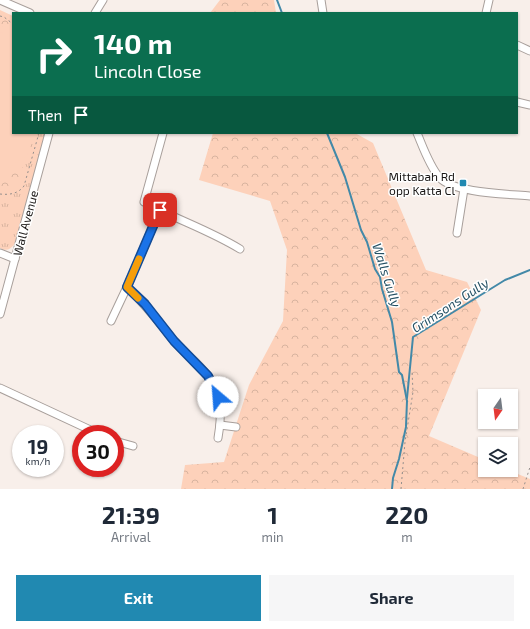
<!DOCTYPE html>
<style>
:root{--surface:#fff;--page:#f6f6f7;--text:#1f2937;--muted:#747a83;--accent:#2189b1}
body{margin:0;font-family:"Exo 2",sans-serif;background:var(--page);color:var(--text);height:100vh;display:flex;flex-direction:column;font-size:15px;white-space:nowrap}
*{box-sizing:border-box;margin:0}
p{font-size:13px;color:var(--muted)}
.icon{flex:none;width:22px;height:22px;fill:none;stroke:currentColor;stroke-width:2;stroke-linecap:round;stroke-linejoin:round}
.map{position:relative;height:489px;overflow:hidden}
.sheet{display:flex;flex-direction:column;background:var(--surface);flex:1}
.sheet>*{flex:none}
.guide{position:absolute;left:12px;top:12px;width:506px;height:122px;border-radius:0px;box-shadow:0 1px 3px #0004;background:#0b6e4f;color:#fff;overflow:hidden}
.needle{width:26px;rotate:194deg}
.fabs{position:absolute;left:478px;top:389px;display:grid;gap:8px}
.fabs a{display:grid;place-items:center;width:40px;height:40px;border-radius:0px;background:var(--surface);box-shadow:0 1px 3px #0004;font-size:20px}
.speed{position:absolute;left:12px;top:425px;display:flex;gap:8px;font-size:20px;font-weight:700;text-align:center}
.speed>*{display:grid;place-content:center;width:52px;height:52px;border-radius:50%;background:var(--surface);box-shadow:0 1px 3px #0004;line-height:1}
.speed small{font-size:10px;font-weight:400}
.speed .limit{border:6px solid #d22;background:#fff;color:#111}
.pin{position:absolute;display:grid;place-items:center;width:34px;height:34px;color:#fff;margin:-17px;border-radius:8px;box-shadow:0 2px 6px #0006}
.me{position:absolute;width:44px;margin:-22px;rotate:333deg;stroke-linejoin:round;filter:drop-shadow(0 0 3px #0008)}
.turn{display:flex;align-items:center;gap:14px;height:84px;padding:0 16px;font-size:18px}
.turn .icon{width:52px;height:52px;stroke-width:2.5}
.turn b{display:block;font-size:28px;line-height:34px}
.then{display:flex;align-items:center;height:38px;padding:0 16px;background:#0003;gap:8px;font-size:15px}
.eta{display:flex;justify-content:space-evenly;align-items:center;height:68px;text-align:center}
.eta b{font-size:24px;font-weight:700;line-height:28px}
.primary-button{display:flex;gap:8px;margin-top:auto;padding:8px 16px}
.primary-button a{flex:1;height:46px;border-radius:0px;background:var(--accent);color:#fff;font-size:16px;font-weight:700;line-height:46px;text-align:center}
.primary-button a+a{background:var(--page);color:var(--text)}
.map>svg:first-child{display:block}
.grass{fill:url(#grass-tufts)}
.forest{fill:url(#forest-crowns)}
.pitch{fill:#fdd1ba}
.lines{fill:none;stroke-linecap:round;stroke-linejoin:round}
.stream{stroke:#4389a8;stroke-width:2}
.street-casing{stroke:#a89f9b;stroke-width:9}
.path{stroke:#958f8c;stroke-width:1;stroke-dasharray:2 3;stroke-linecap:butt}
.street{stroke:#fff;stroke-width:7}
.route-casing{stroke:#114b97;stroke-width:10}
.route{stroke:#1a73e8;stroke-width:7}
.slow{stroke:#f59e0b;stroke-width:7}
.poi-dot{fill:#2189b1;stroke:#fff;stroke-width:1.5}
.labels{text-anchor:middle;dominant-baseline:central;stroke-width:3;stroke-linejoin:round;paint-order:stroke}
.poi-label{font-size:12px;fill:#1a1716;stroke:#fff;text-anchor:end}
.street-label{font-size:12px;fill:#1a1716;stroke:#fff}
.water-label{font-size:13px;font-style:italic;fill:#265164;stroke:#fff}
</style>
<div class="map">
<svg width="530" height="489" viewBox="0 0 530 489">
<defs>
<pattern id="grass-tufts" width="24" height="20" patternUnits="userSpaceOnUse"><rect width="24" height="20" fill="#fdd1ba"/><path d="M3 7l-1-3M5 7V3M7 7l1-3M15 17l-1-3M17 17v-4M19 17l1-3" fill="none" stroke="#d8b39f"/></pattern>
<pattern id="forest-crowns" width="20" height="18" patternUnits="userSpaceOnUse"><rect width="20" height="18" fill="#fdd1ba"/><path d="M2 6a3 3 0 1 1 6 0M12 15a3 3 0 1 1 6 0" fill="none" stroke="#d8b39f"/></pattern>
</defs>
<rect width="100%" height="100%" fill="#f8efea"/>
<!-- grass -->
<path class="grass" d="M0 10 13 16V133H45L15 244C10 249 7 252 0 248Z"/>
<!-- forest -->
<g class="forest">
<polygon points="220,0 274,0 276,13 210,13"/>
<polygon points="0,15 13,20 13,31 0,26"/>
<polygon points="213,133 355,133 373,143 426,270 467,282 481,310 429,436 485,460 485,470 508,470 530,479 530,489 181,489 185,465 224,462 249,385 283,321 287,250 270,201 199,180"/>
<polygon points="25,166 28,171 14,189 10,192 0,188 0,173 15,172"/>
</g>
<!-- pitch -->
<polygon class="pitch" points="0,32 13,37 13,133 34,133 32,142 27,155 6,170 0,170"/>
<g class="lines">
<!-- stream -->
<g class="stream">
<polyline points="277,0 282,13"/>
<polyline points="327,133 345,177 361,230 367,242 375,269 380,277 382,289 392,322 399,372 402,375 407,401 406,426"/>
<polyline points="407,398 413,337 505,280 530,270"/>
<polyline points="392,489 393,478 399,459 406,427"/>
</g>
<defs>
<g id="street">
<polyline points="0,0 30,13"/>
<polyline points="321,0 323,13"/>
<polyline points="95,13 103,0"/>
<polyline points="486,13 489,0"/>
<polyline points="517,45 530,51"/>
<polyline points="517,102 530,105"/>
<path d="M163 133 144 202C175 219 209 230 240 249"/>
<path d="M417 133C423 147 429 165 439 177 452 193 508 194 530 196"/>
<polyline points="457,233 464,189"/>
<polyline points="0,253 15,259"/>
<path d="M127 287C145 304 158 321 174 341 184 353 199 363 208 376 222 396 222 415 218 438"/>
<polyline points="0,314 49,133"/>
<polyline points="111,321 127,287 160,210"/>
<polyline points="0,388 99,434"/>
<polyline points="220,425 236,427"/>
<polyline points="115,441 133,446"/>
</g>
</defs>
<!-- street casing -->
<use href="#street" class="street-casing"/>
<!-- path -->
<g class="path">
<polyline points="0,16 4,17 13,24"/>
<path d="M0 194C9 195 18 194 24 186L39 133"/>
<polyline points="401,489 405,442 413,392 412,371"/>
<polyline points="523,489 530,467"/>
</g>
<!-- street -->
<use href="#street" class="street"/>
</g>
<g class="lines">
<defs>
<polyline id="route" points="160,210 127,287 145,304 174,341 208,376 218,397"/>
</defs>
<!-- route casing -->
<use href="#route" class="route-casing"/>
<!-- route -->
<use href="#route" class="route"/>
<!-- slow -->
<polyline class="slow" points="138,298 127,287 139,259"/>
</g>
<!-- markers -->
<rect class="poi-dot" x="459" y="179" width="8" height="8" rx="2"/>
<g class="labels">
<!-- poi labels -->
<g class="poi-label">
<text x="455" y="176">Mittabah Rd<tspan x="455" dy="14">opp Katta Cl</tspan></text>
</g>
<!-- street labels -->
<g class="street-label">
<text transform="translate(25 223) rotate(-75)">Wall Avenue</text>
</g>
<!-- water labels -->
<g class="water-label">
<text transform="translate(387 275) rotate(72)">Walls Gully</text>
<text transform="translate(450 305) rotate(-33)">Grimsons Gully</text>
</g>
</g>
</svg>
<div class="fabs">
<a><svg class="needle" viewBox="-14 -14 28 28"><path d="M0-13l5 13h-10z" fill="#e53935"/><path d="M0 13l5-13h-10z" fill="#747a83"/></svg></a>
<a><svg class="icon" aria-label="layers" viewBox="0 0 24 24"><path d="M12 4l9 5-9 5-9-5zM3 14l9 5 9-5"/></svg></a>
</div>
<div class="speed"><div>19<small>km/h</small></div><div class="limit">30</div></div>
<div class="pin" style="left:160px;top:210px;background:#d93025"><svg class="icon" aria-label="arrive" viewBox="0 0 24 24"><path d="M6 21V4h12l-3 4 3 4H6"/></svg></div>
<svg class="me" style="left:218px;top:397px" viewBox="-20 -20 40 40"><circle r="19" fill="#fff"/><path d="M0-13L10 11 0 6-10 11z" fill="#1a73e8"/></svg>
<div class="guide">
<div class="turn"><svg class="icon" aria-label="right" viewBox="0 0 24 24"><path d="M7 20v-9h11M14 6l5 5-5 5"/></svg><div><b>140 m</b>Lincoln Close</div></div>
<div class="then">Then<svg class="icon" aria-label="arrive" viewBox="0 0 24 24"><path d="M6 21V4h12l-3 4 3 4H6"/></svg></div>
</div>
</div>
<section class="sheet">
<div class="eta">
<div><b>21:39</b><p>Arrival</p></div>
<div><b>1</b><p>min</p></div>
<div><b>220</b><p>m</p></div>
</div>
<div class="primary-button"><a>Exit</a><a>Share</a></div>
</section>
